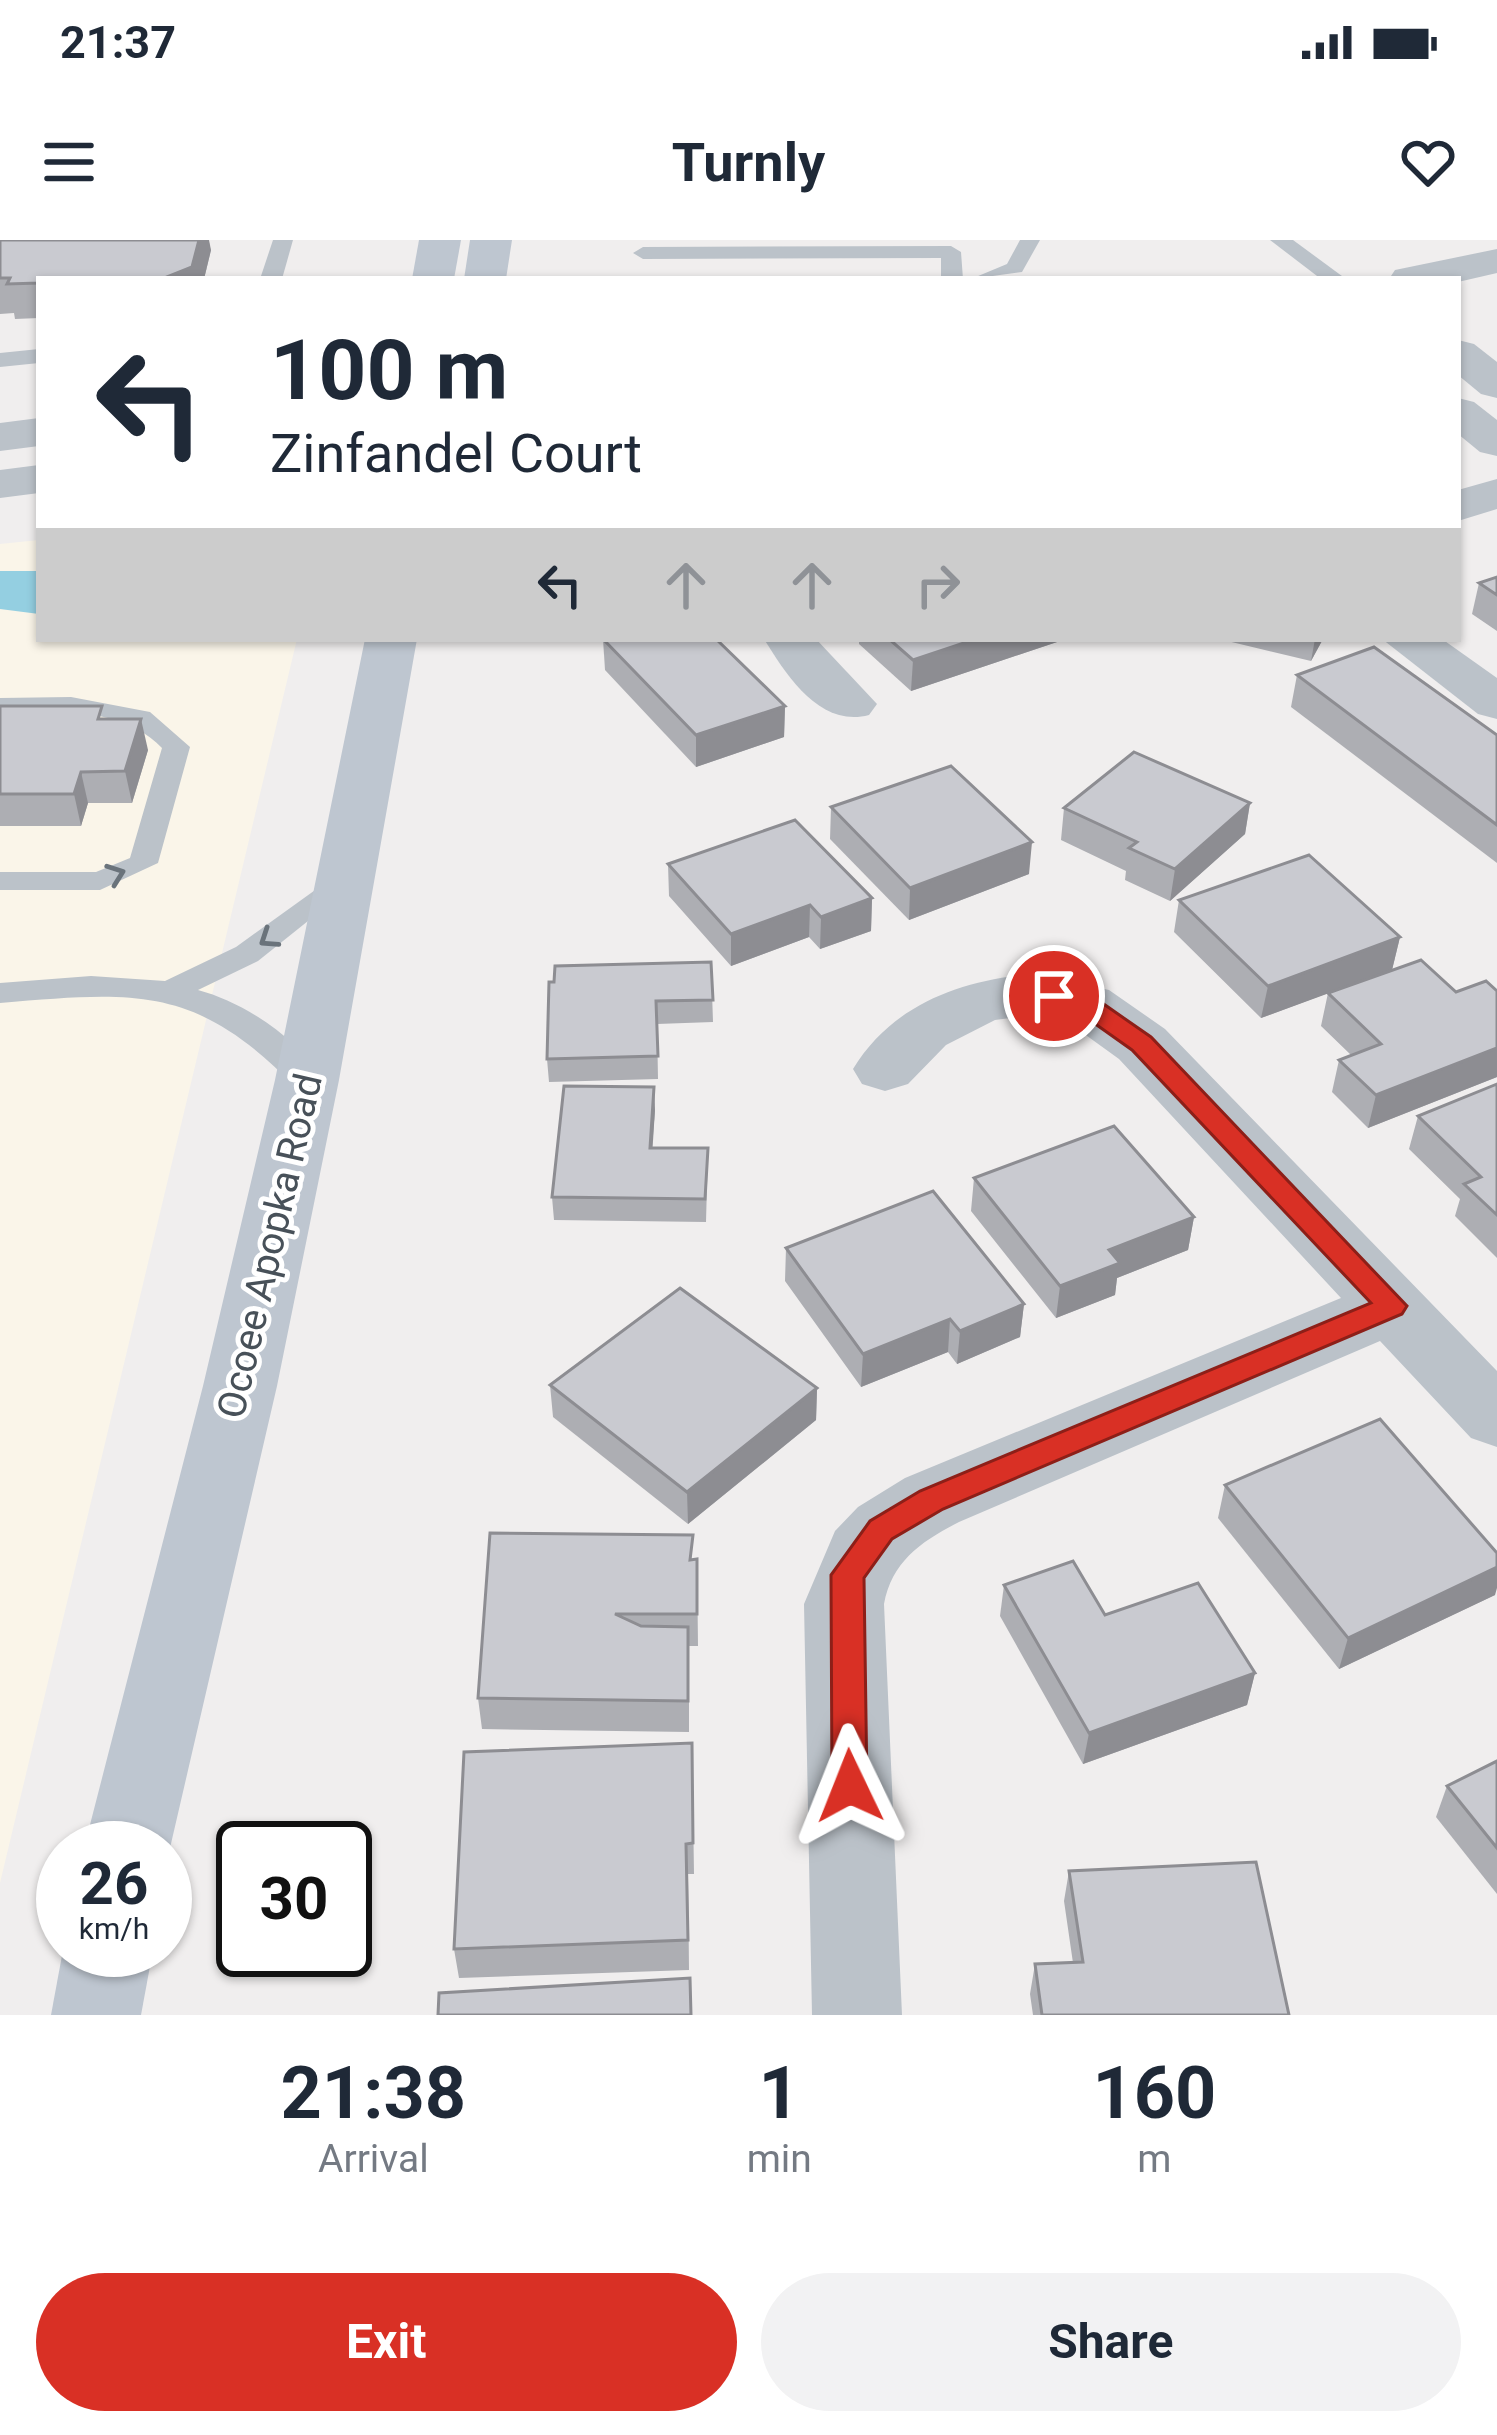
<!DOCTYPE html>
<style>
:root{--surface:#fff;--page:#f2f2f3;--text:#1f2937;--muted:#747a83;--accent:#d93025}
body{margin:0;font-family:Roboto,sans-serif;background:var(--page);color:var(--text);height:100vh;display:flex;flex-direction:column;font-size:45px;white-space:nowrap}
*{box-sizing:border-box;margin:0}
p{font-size:39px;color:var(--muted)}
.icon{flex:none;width:66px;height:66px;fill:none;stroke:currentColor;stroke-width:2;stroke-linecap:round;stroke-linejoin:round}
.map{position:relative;height:1775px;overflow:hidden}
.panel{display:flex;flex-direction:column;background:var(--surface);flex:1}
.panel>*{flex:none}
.guide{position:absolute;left:36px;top:36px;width:1425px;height:366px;border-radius:0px;box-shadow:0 3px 9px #0004;background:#fff;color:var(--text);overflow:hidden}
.speed{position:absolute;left:36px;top:1581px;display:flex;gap:24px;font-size:60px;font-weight:700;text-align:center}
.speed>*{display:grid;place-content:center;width:156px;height:156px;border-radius:50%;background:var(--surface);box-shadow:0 3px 9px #0004;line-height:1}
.speed small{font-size:30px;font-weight:400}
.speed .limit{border:6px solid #111;border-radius:18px;background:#fff;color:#111}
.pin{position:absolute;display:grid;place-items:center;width:102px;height:102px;color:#fff;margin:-51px;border:6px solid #fff;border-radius:50%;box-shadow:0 3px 12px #0007}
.me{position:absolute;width:132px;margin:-66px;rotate:358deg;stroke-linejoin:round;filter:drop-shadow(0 0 9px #0008)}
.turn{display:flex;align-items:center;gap:42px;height:252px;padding:0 36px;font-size:54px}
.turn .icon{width:156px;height:156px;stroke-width:2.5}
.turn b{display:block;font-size:84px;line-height:102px}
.lanes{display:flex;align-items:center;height:114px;padding:0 36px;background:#0003;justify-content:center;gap:60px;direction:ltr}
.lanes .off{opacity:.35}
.eta{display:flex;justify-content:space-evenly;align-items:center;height:204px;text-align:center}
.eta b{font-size:72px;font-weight:700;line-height:84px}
.button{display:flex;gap:24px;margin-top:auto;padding:24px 36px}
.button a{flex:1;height:138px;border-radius:72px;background:var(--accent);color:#fff;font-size:48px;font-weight:700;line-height:138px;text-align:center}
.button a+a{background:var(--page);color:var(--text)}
.status{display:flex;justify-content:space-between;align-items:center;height:84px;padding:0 60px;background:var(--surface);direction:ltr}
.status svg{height:33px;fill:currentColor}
header{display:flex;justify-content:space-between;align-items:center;height:156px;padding:0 36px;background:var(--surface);font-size:54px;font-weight:700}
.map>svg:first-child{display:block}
.commercial{fill:#faf5e9}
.water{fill:#94cfe1}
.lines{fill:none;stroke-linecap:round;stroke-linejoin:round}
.service{fill:#bbc2c9;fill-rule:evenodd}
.minor{fill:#bbc2c9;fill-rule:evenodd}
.tertiary{fill:#bbc2c9;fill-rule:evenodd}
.secondary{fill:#bec6d0;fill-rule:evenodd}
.wall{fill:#adaeb3}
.shaded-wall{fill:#8d8d92}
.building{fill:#c9cad0;stroke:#8d8d92;stroke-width:3}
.oneway{stroke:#6a737b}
.route{fill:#d93025;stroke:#8d1f18;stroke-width:3}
.labels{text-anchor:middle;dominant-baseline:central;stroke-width:10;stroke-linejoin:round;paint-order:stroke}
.street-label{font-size:39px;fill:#485159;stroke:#fff}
</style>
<div class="status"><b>21:37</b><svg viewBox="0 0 49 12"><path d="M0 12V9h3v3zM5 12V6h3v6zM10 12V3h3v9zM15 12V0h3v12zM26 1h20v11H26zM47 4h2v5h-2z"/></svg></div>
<header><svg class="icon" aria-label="menu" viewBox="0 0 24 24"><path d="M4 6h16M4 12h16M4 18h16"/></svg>Turnly<svg class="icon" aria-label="heart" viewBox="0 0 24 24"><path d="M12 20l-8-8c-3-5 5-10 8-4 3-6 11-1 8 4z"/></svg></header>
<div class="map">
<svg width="1497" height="1775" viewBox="0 0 1497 1775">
<rect width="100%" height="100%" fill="#f0eeee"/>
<!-- commercial -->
<polygon class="commercial" points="39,300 39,399 297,399 0,1643 0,304"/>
<!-- water -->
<polygon class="water" points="0,331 39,331 39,374 0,369"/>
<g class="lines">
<!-- service -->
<g class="service">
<polygon points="273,0 293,0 282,39 260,39"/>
<polygon points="1020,0 1040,0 1022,32 971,39 1007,24"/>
<polygon points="1270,0 1293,0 1346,39 1321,39"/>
<polygon points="951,6 961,12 963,39 941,39 941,18 643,19 633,13 643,7"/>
<polygon points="39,109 39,123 0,127 0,113"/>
<path d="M71 457 150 472 190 507 158 623 100 650H0V632H96L130 618 162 508C119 464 56 473 0 474V458Z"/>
<path d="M343 630 353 633 358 639 353 645 258 721 198 750C246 763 297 798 323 840L318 848H296C196 744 135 752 0 763V743L91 736 165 741 236 707Z"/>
</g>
<!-- minor -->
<g class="minor">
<polygon points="1458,100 1474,104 1497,122 1497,158 1481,154 1458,135"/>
<polygon points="1458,158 1474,162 1497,180 1497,216 1480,212 1458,194"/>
<polygon points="1497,239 1497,269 1458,281 1458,250"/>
<path d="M764 399H816L877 464 869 475C820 488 787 436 764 399Z"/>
<polygon points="1382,399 1442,399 1497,438 1497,479 1478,474"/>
<path d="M1032 734 1109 750 1165 789 1497 1131V1207L1471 1198 1380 1101 959 1282C922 1301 892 1321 884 1364L902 1775H812L804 1364 835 1291 858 1267 905 1238 1341 1058 1119 819 1065 780 1032 775 995 780 946 805 908 844 885 851 862 844 853 829C892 765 960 740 1032 734Z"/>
</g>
<!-- tertiary -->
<g class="tertiary">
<polygon points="1497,9 1497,33 1458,42 1389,39 1395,30"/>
<polygon points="39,178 39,206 0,211 0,183"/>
<polygon points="39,225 39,253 0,258 0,230"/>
</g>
<!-- secondary -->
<g class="secondary">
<polygon points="419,0 461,0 454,39 412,39"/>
<polygon points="470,0 512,0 506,39 464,39"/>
<polygon points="365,399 417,399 339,840 277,1146 170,1608 165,1619 165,1608 84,1608 203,1146 275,840"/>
<polygon points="63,1710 153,1710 141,1775 51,1775"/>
</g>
</g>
<!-- wall -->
<g class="wall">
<polygon points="0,0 211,10 204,39 39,39 39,78 15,79 14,73 0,74"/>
<polygon points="1497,337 1497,391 1472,374 1479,343"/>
<polygon points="603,399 785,466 784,497 696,527 605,430"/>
<polygon points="859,399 1066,399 911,451 859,404"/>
<polygon points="1219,399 1323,399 1311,421"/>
<polygon points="1297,435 1497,495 1497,623 1291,467"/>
<polygon points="0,466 105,479 148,510 132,563 88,563 81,586 0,586"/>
<polygon points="1250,563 1245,594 1170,661 1125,640 1126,631 1061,600 1064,568"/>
<polygon points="831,567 1029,634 909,680 830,599"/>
<polygon points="668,624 872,658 871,691 820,709 809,697 731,726 669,656"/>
<polygon points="1179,660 1400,697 1392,730 1456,752 1497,751 1497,837 1368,888 1332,852 1339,820 1351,815 1321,786 1328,753 1261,778 1174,692"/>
<polygon points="711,722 713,782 657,784 658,839 549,842 547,819"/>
<polygon points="1497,844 1497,1018 1455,976 1460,959 1409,909 1418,876"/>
<polygon points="655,870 652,908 708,908 706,982 554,980 552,957"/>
<polygon points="974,938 1194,977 1188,1010 1117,1038 1115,1055 1056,1078 971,971"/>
<polygon points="786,1008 1024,1064 1020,1097 957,1124 948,1112 861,1147 785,1041"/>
<polygon points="550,1145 817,1148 816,1180 688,1284 553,1177"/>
<polygon points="1225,1245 1495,1355 1339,1429 1218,1278"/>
<polygon points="693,1319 697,1319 698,1406 689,1406 689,1492 482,1489 478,1458"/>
<polygon points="1004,1345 1105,1375 1255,1433 1247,1465 1083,1524 1000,1376"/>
<polygon points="692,1503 694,1634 688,1634 689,1730 459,1738 454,1709"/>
<polygon points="1497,1521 1497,1654 1436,1577 1447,1546"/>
<polygon points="1069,1631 1289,1775 1033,1775 1030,1754 1035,1724 1073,1723 1064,1661"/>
</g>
<!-- shaded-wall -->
<g class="shaded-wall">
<polygon points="198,0 209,0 211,10 204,39 162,39"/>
<polygon points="976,399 1066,399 911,451 913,420"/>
<polygon points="1315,399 1323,399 1311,421"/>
<polygon points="785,466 784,497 696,527 696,495"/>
<polygon points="141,479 148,510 132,563 125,531"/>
<polygon points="81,532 88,563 81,586 74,554"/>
<polygon points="1250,563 1245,594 1170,661 1175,629"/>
<polygon points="1032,602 1029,634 909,680 910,648"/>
<polygon points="872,658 871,691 820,709 821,677"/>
<polygon points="810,665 809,697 731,726 731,694"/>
<polygon points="1400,697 1392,730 1261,778 1268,746"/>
<polygon points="1497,808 1497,837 1368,888 1376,855"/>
<polygon points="654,847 655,870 651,931 650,908"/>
<polygon points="1194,977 1188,1010 1117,1038 1115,1055 1056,1078 1060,1046 1109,1010"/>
<polygon points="1024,1064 1020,1097 957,1124 960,1091"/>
<polygon points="950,1079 948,1112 861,1147 863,1114"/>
<polygon points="817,1148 816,1180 688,1284 687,1252"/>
<polygon points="1497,1327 1497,1348 1495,1355 1339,1429 1348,1398"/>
<polygon points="1255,1433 1247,1465 1083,1524 1089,1493"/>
</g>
<!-- building -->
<g class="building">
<polygon points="0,0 199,0 192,27 162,39 39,39 39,43 7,44 10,38 0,38"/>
<polygon points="1497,337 1497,355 1479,343"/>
<polygon points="603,399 716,399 785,466 696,495"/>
<polygon points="889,399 976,399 913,420"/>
<polygon points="1374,407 1497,495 1497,585 1297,435"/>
<polygon points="0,466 102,466 98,479 141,479 125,531 81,532 74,554 0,554"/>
<polygon points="1134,512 1250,563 1175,629 1129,608 1137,602 1064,568"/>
<polygon points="951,526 1032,602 910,648 831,567"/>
<polygon points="795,580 872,658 821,677 810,665 731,694 668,624"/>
<polygon points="1309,615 1400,697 1268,746 1179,660"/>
<polygon points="1421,720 1456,752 1486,741 1497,751 1497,808 1376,855 1339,820 1381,804 1328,753"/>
<polygon points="711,722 713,760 656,761 658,816 547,819 549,742 554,742 555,726"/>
<polygon points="1497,844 1497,975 1464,944 1481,937 1418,876"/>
<polygon points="564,846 654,847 650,908 708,908 705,959 552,957"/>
<polygon points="1114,886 1194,977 1109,1010 1120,1023 1060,1046 974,938"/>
<polygon points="933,951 1024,1064 960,1091 950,1079 863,1114 786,1008"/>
<polygon points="680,1048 817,1148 687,1252 550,1145"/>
<polygon points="1380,1179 1497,1313 1497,1327 1348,1398 1225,1245"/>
<polygon points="490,1293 693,1295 690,1320 697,1319 697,1374 615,1374 641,1386 688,1387 688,1461 478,1458"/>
<polygon points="1073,1321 1105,1375 1198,1343 1255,1433 1089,1493 1004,1345"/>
<polygon points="692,1503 693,1603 686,1604 688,1700 454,1709 464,1512"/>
<polygon points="1497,1521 1497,1608 1447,1546"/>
<polygon points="1256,1622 1289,1775 1042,1775 1035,1724 1083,1722 1069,1631"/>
<polygon points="690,1738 691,1775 438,1775 439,1753"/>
</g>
<!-- one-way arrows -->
<defs><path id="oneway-chevron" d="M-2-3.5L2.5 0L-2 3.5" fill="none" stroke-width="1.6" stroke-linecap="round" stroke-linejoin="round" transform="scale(3)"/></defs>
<g class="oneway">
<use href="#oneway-chevron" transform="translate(116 634) rotate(-20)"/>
<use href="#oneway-chevron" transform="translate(268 699) rotate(146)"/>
</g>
<!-- route -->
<polygon class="route" points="1054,748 1095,758 1151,797 1407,1066 1402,1074 943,1269 892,1299 864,1338 867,1546 862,1557 850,1562 837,1557 832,1546 831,1335 870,1281 920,1251 1371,1063 1132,810 1077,771 1044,762 1041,756"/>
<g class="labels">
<!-- street labels -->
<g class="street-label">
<text transform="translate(270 1006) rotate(-77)">Ocoee Apopka Road</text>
</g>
</g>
</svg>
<div class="speed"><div>26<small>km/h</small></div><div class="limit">30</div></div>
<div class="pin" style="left:1054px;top:756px;background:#d93025"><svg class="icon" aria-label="arrive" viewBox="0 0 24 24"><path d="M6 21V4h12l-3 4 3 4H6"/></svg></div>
<svg class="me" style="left:850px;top:1546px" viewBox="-20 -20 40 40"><path d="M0-17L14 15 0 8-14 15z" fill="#d93025" stroke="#fff" stroke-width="4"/></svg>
<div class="guide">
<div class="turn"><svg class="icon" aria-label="left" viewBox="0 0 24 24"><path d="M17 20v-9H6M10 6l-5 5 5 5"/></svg><div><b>100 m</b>Zinfandel Court</div></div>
<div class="lanes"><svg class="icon" aria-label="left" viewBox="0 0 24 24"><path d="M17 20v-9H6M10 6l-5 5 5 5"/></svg><svg class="icon off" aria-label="ahead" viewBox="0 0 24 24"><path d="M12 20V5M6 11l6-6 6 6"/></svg><svg class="icon off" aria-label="ahead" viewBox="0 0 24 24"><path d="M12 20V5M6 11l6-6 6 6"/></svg><svg class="icon off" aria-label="right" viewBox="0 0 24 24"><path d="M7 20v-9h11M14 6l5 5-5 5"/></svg></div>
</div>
</div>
<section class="panel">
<div class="eta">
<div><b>21:38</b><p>Arrival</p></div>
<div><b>1</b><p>min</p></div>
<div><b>160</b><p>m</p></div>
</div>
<div class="button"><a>Exit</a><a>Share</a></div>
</section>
